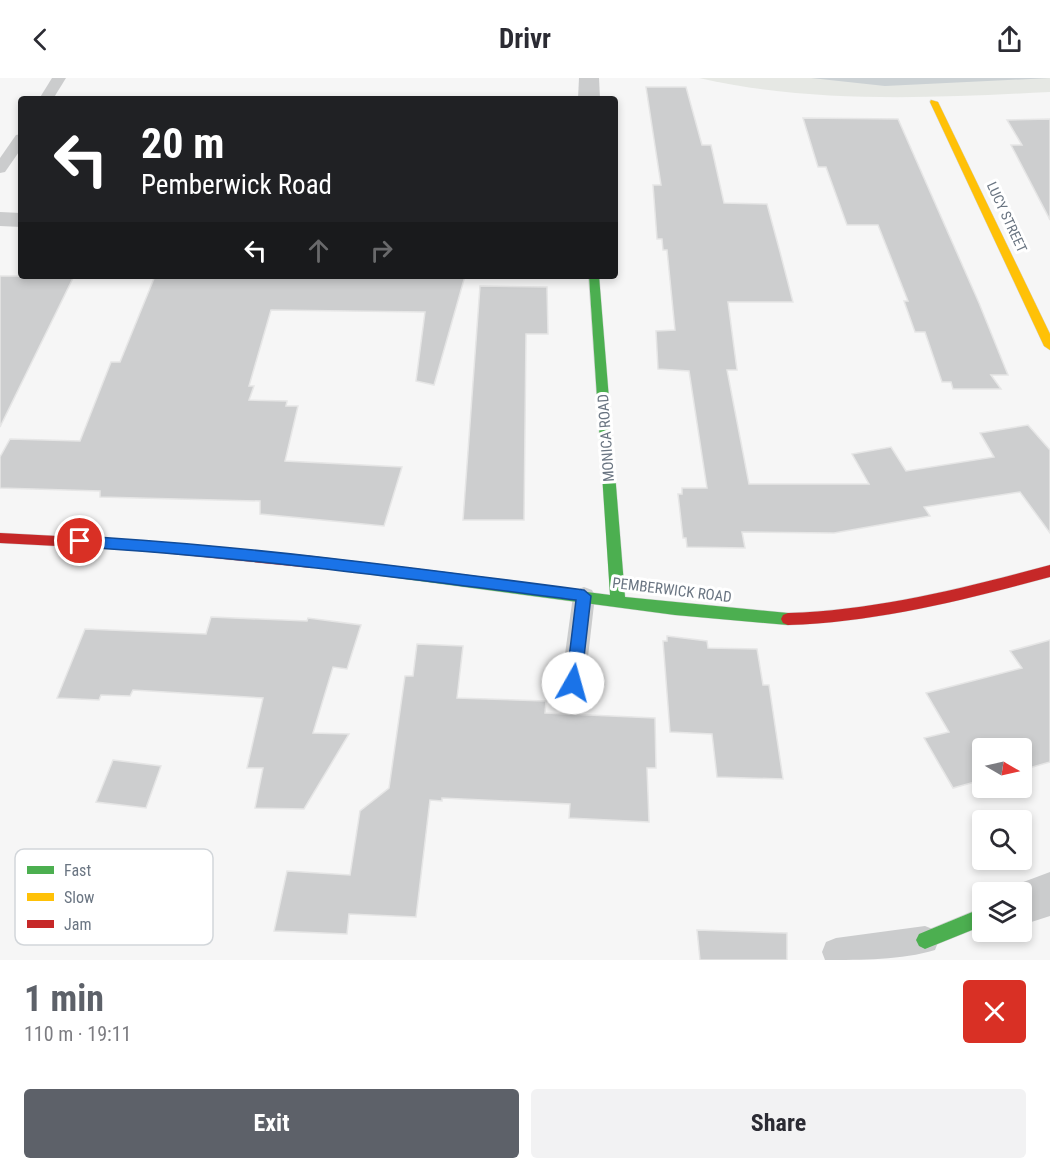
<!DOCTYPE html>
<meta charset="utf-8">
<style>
:root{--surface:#fff;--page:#f2f2f3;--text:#2b2b33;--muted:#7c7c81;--accent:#5d6169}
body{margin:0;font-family:"Roboto Condensed",sans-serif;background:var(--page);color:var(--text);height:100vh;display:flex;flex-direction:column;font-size:22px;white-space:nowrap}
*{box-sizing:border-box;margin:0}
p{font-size:20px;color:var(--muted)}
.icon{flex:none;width:33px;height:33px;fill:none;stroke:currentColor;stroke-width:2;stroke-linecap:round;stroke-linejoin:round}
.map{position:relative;height:882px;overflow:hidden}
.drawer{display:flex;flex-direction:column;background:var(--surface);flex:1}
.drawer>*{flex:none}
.top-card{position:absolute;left:18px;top:18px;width:600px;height:183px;border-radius:6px;box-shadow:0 3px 9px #0003;background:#202124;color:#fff;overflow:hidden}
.needle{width:39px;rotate:99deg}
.tools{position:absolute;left:972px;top:660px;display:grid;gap:12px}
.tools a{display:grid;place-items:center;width:60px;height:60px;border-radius:6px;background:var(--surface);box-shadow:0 3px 9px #0003;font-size:30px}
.pin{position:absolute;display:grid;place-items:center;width:51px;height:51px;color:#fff;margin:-26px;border:3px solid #fff;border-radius:50%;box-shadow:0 2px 6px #0007}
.me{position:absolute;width:66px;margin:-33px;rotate:7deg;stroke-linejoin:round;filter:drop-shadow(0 0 4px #0008)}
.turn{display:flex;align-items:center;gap:21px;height:126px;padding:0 24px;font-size:27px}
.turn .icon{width:78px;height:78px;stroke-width:2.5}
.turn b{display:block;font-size:42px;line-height:51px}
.lanes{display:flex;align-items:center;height:57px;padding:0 24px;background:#0003;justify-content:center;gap:30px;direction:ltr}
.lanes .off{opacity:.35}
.round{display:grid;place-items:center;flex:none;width:63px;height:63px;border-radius:6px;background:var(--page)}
.overview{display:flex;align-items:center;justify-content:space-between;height:102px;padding:0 24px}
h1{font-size:36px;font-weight:700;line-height:45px;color:var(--accent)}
.button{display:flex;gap:12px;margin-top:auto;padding:12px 24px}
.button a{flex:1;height:69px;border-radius:6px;background:var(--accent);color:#fff;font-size:24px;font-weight:700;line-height:69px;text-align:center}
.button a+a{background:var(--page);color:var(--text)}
header{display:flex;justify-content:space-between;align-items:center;height:78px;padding:0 24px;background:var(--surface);font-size:27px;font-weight:700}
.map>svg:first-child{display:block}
.green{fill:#e6e8e4}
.water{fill:#cbd1d4}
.building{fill:#cdcecf;stroke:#e6e6e6;stroke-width:1.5}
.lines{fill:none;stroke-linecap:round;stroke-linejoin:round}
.fast-casing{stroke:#d3d4d4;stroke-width:1}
.slow-casing{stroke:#d3d4d4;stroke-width:1}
.jam-casing{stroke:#d3d4d4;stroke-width:1}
.lane{fill:#cbcccd;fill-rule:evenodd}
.street{fill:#cbcccd;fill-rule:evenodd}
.fast{fill:#4caf50;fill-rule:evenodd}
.slow{fill:#ffc107;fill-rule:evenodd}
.jam{fill:#c62828;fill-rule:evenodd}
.route{fill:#1a73e8;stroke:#114b97;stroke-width:1.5}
.labels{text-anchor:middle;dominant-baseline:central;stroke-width:6;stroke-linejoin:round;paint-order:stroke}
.far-street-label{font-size:14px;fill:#6a7582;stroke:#fff}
.street-label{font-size:15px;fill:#6a7582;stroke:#fff}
.key{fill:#fff;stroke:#d2d6da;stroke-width:1.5}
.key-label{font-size:16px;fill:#6a7582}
</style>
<header><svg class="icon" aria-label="back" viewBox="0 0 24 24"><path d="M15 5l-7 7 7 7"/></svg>Drivr<svg class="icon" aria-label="share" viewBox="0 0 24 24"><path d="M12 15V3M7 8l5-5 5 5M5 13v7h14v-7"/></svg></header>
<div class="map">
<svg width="1050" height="882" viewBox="0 0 1050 882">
<rect width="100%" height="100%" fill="#f6f6f6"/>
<!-- green -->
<path class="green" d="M699 0H1050V14C934 20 813 26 699 0Z"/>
<!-- water -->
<polygon class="water" points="811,0 1050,0 885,8"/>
<!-- building -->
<g class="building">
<polygon points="646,9 686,9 702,67 711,67 724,125 767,126 780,174 793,224 728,224 737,292 727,292 749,406 869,406 852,376 891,369 906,393 994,379 980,355 1028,347 1050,372 1050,455 1020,414 924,429 930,438 834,455 742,454 745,470 687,469 686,460 683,460 678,416 682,416 682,410 707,410 689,293 658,291 656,253 675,252 667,172 663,172 662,161 657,161 653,107 661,107"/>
<polygon points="803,40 898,41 979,225 1008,297 991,297 1001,311 953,311 951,304 942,304 925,254 915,254 904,223 908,223 878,147 847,147 826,89 818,89"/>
<polygon points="1050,41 1050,142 1011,67 1022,67 1007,42"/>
<polygon points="0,198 74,198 0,349"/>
<polygon points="155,198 465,198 434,307 416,303 425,234 271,232 249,308 254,308 249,322 287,323 286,328 298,328 285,383 402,389 384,448 260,436 260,423 100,419 100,413 0,410 0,379 10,361 80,363 111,284 120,284"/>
<polygon points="480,208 547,209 548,256 526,256 524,442 463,442"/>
<polygon points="211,539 307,543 308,540 361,547 347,591 333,589 313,655 349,656 304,731 255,730 263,690 247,690 263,620 133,612 130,618 101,617 99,622 57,620 85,551 206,556"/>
<polygon points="667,558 707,563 708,570 757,571 763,607 769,607 783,701 717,699 712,656 670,654 663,563 667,563"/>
<polygon points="1050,562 1050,684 1022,692 1022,670 982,670 982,702 953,710 924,660 949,654 926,615 1022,590 1010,573"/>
<polygon points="417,566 463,568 457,620 546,623 545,635 655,640 656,690 647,690 649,744 569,740 570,726 442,720 442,723 430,722 416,839 349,836 347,856 274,853 287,793 350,797 360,733 389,710 405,598 413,598"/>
<polygon points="113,682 161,688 146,730 96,724"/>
<polygon points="697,852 787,855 787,882 700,882"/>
</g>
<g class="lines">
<defs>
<g id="fast">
<polygon points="589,198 599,198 625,519 788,535 793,537 795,541 793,545 788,547 675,537 307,488 305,484 307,480 312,478 610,517"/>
<polygon points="982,830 982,848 925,871 919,868 916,862 919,856"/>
</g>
<polygon id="slow" points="931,22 938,24 1050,256 1050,272 1044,268 930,24"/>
<g id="jam">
<polygon points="0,455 133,462 312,478 317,480 319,484 317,488 312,490 133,472 0,465"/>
<path d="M1050 487V499C963 522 878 544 788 547L783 545 781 541 783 537 788 535C878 532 963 510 1050 487Z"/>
</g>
</defs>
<!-- fast casing -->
<use href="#fast" class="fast-casing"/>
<!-- slow casing -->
<use href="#slow" class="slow-casing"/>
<!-- jam casing -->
<use href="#jam" class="jam-casing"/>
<!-- lane -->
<g class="lane">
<polygon points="52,0 66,0 53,21 39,21"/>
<polygon points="21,56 21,71 5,94 0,95 0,80 16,57"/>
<polygon points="584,509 592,512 595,518 585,605 581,612 573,615 565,612 561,605 573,518 576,512"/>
<path d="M925 848 935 852 939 862 935 872C902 882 861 882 825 882L822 874 826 864 836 860Z"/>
</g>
<!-- street -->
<g class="street">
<polygon points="579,0 599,0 600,21 578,21"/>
<polygon points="0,134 21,135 21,149 0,148"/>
<polygon points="1050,794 1050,838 1022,847 1022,814 1004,814 1007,810"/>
</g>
<!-- fast -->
<use href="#fast" class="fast"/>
<!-- slow -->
<use href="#slow" class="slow"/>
<!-- jam -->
<use href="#jam" class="jam"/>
</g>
<!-- route -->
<path class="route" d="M80 458C249 468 416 490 584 512L591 518 581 605 579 610H568L566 605 576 522C411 501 246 479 80 469L73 463Z"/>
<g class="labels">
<!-- far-street labels -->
<g class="far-street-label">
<text transform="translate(1007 139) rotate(65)">LUCY STREET</text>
</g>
<!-- street labels -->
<g class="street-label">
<text transform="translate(606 360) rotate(-94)">MONICA ROAD</text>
<text transform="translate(672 512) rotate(7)">PEMBERWICK ROAD</text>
</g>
</g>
<!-- legend -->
<rect x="15" y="771" width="198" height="96" rx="9" class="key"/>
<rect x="27" y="788" width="27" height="8" fill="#4caf50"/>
<rect x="27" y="815" width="27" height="8" fill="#ffc107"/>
<rect x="27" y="842" width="27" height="8" fill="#c62828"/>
<g class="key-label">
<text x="64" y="798">Fast</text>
<text x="64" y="825">Slow</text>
<text x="64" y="852">Jam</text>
</g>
</svg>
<div class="tools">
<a><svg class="needle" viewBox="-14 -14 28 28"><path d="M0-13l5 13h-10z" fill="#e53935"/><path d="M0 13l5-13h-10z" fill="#7c7c81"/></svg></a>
<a><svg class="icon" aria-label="search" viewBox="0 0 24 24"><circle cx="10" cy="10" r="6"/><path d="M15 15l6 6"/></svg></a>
<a><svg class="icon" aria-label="layers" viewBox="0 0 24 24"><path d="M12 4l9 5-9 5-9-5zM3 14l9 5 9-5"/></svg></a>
</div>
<div class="pin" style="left:80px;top:463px;background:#d93025"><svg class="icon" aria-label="arrive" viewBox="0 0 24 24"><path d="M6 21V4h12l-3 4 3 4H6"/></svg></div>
<svg class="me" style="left:573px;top:605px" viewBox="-20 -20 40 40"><circle r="19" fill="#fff"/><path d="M0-13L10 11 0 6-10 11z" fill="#1a73e8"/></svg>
<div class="top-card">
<div class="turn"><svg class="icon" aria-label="left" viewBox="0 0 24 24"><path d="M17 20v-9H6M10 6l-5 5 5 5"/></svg><div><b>20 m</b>Pemberwick Road</div></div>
<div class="lanes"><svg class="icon" aria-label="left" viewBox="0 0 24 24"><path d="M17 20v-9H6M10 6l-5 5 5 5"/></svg><svg class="icon off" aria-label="ahead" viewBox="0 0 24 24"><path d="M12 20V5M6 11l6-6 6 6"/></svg><svg class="icon off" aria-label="right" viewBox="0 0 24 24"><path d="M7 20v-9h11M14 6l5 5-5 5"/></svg></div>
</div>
</div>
<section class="drawer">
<div class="overview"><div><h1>1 min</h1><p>110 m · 19:11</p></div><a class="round" style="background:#d93025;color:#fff"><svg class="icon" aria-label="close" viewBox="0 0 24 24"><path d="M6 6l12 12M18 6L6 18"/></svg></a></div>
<div class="button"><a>Exit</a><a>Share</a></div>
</section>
